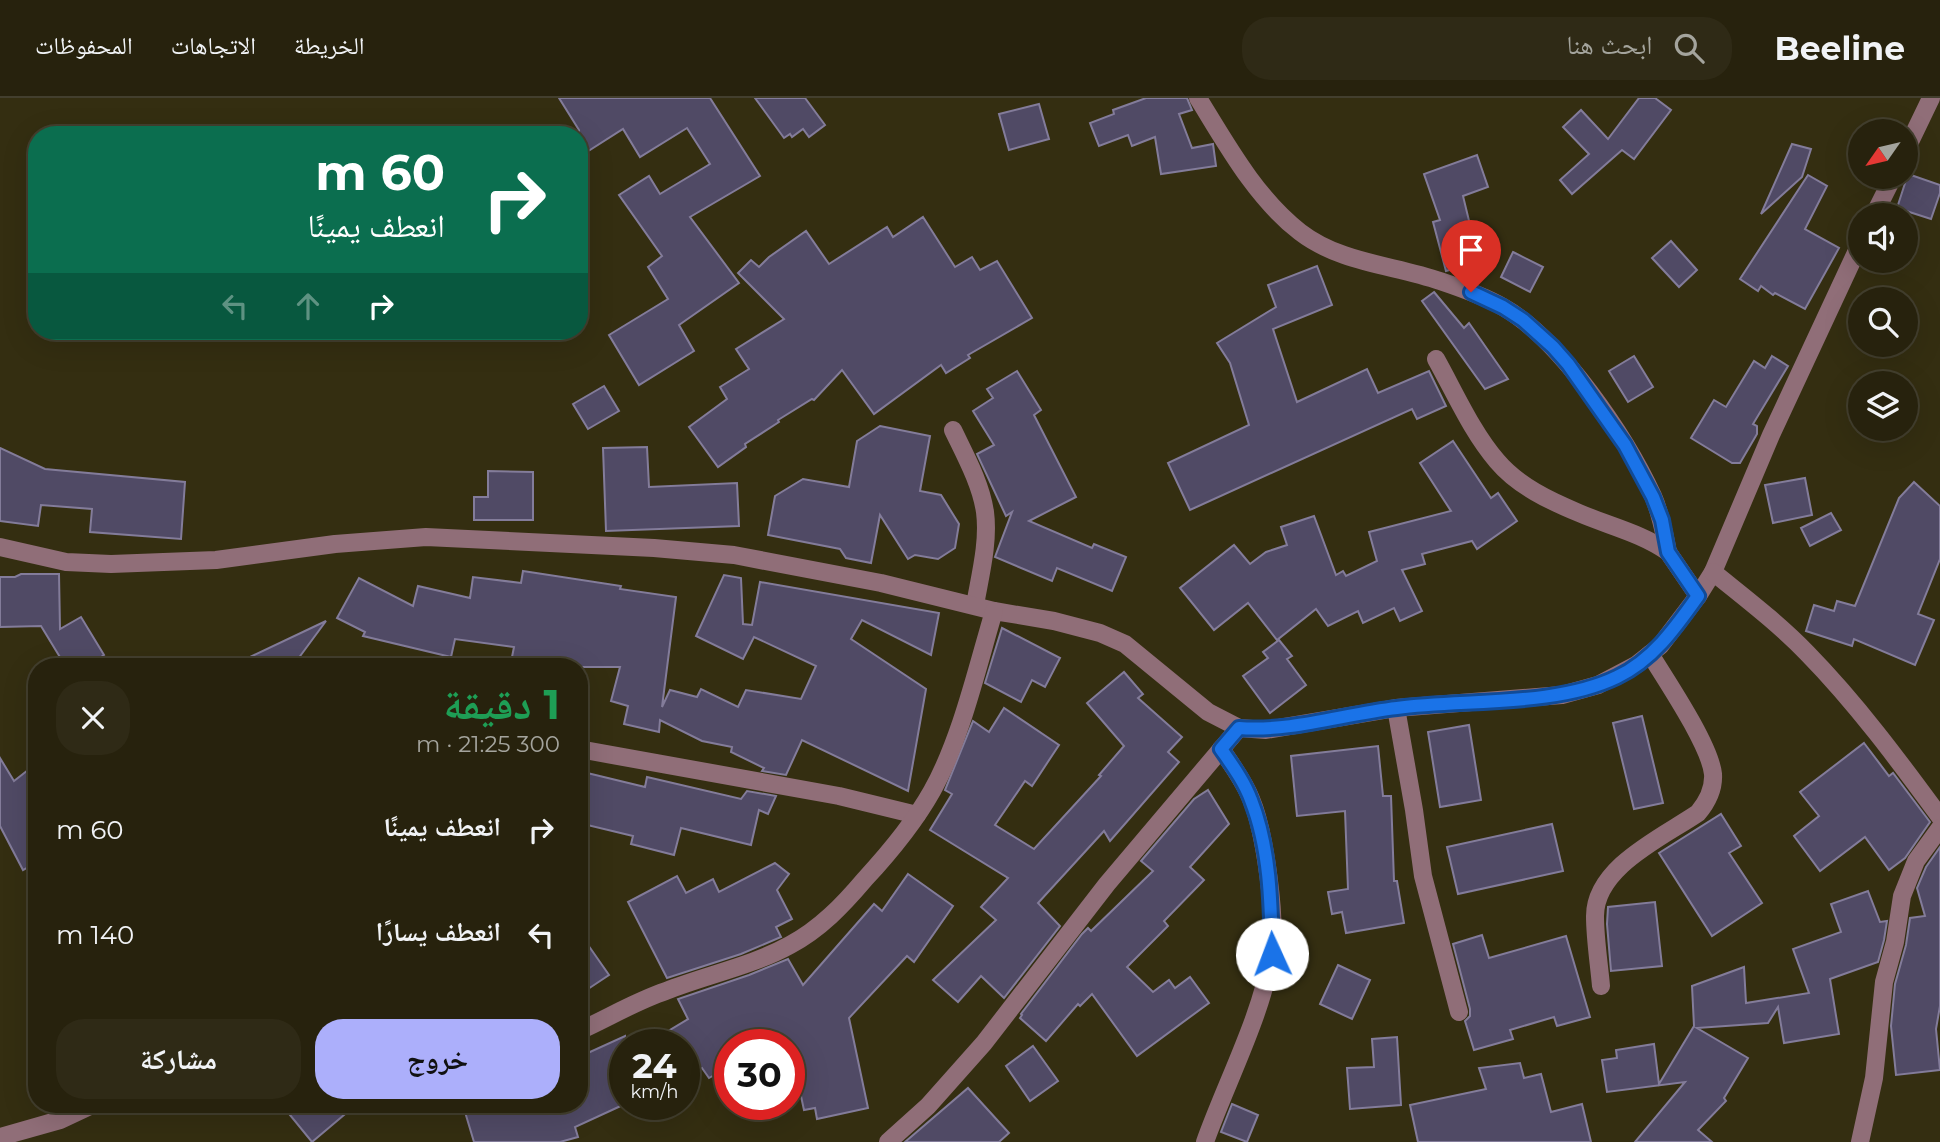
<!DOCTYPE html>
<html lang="ar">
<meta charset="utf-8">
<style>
:root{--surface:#27220d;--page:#2f2a16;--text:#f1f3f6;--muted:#a4a49d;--line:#433f2e;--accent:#acaffb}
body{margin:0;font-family:Montserrat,"Noto Naskh Arabic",sans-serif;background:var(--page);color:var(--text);direction:rtl;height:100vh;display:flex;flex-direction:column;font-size:26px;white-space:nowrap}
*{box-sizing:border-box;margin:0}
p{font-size:23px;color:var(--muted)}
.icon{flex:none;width:38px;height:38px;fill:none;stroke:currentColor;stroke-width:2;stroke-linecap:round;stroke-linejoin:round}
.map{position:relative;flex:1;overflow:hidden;direction:ltr}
.details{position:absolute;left:28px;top:560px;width:560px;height:455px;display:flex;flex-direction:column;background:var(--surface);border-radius:28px;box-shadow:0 7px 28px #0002,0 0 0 2px var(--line);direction:rtl}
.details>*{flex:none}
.banner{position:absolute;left:28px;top:28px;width:560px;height:214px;border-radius:28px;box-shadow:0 7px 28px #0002,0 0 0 2px var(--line);direction:rtl;background:#0b6e4f;color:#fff;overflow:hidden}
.needle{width:46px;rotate:236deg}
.controls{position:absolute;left:1848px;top:21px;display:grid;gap:14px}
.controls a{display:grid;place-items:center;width:70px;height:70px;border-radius:50%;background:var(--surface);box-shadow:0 7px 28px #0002,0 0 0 2px var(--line);font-size:35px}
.speed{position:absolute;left:609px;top:931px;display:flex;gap:14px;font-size:35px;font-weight:700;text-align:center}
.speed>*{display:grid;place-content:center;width:91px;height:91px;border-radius:50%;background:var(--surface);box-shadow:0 7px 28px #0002,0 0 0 2px var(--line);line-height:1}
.speed small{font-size:18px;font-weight:400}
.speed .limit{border:10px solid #d22;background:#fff;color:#111}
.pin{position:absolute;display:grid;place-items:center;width:60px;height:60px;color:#fff;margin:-72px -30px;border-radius:50% 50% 50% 0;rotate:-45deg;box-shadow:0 0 7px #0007}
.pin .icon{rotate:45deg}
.me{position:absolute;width:77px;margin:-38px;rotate:358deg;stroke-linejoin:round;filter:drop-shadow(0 0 5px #0008)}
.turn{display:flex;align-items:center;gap:24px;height:147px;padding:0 28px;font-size:32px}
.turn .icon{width:91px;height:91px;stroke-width:2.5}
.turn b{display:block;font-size:49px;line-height:60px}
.lanes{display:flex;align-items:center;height:66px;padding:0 28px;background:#0003;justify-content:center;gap:35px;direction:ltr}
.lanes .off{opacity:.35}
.round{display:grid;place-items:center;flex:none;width:74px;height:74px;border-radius:28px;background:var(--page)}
.headline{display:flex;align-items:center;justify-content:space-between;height:119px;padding:0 28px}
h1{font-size:42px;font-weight:700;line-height:52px;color:#1e9e55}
.button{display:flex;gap:14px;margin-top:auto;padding:14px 28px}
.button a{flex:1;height:80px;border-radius:28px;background:var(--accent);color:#111;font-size:28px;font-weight:700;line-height:80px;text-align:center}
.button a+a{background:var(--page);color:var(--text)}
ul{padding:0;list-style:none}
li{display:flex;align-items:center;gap:21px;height:105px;padding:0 28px}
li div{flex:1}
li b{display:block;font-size:26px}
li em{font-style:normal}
header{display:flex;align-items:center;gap:42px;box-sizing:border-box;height:98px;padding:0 35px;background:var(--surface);border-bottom:2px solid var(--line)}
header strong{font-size:33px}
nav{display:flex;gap:38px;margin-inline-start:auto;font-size:24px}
.search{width:490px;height:63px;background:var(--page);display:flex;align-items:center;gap:18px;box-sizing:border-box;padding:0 24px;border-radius:28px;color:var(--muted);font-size:26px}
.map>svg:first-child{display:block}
.building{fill:#504a65;stroke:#837c9a;stroke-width:2}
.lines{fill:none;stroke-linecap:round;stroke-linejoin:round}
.minor{stroke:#906e78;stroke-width:18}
.route-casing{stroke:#114b97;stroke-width:18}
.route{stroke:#1a73e8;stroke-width:12}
</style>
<header>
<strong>Beeline</strong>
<div class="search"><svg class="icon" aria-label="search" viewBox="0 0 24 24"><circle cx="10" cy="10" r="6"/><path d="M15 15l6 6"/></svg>ابحث هنا</div>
<nav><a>الخريطة</a><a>الاتجاهات</a><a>المحفوظات</a></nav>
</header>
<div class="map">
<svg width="1940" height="1044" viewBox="0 0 1940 1044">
<rect width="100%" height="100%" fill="#342e11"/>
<!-- building -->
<g class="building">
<polygon points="559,0 710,0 760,78 690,119 739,185 679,227 694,253 639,287 609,237 668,201 648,169 662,158 619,97 649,78 660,96 710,66 687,30 640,59 623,31 579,59 579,32"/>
<polygon points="755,0 805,0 825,27 809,39 803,31 792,39 790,36 784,40"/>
<polygon points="1146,0 1187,0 1192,12 1179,16 1192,50 1213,46 1216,68 1161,76 1155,39 1132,48 1128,37 1099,48 1090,25 1114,16 1113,12"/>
<polygon points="1639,0 1655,0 1671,12 1634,61 1622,52 1572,96 1560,82 1589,56 1563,29 1581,12 1608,41"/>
<polygon points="1039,6 1049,41 1009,52 999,16"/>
<polygon points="1792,46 1811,51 1802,79 1761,116"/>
<polygon points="1477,57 1488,89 1463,98 1479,164 1446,173 1433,124 1440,122 1424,76"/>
<polygon points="1908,76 1940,87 1940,95 1931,121 1897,110"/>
<polygon points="1808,77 1827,88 1805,131 1839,150 1805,211 1775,195 1773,197 1761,188 1758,193 1740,181"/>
<polygon points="923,119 955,169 972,159 980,172 997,163 1032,220 968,257 970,260 946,275 941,267 874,316 842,272 814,302 812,301 778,322 779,324 745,346 746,349 718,369 689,329 727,301 720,289 749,271 736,251 784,221 738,175 751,162 759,169 769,159 806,133 829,166 887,129 893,139"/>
<polygon points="1671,143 1697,172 1679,189 1652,160"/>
<polygon points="1513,154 1543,169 1530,194 1501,179"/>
<polygon points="1317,168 1332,207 1273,231 1297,304 1367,271 1378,295 1429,273 1446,308 1417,321 1412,311 1190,412 1168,365 1249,327 1230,265 1217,245 1276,209 1268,187"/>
<polygon points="1434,194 1464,230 1469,225 1508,281 1485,291 1422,203"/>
<polygon points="1634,258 1653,289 1628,304 1609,273"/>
<polygon points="1772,258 1788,268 1753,326 1757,328 1757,336 1740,365 1732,365 1691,340 1714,302 1726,309 1754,263 1765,270"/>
<polygon points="1017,273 1041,312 1034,317 1076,399 1029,423 1092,450 1094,446 1126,459 1112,493 1057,470 1052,483 995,459 1012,414 1006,418 977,356 994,347 973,313 993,300 987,291"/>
<polygon points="604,288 619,313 588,331 573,306"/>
<polygon points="880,328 930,338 920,393 941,397 959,426 955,450 938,461 915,457 908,461 880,417 871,465 846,460 840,451 768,437 775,398 803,381 849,389 857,343"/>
<polygon points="1453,343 1491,400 1498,395 1517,423 1477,451 1472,443 1422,456 1425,466 1402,472 1422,513 1400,523 1394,510 1363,525 1358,513 1328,528 1316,511 1277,542 1248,505 1214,532 1180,490 1234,447 1250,466 1266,454 1287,447 1281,429 1314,418 1336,477 1343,473 1346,478 1377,463 1369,434 1451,413 1420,365"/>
<polygon points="647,349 649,389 737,385 739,428 606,433 603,350"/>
<polygon points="0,350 45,371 185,384 181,441 90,434 92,411 41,407 38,428 0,423"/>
<polygon points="488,373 533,374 533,422 474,422 474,399 488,399"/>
<polygon points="1805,380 1812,417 1773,425 1765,387"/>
<polygon points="1914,384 1940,408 1940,461 1918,516 1934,522 1915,567 1854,541 1852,548 1806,533 1814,507 1834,513 1837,503 1855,508 1899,400"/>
<polygon points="1831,415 1841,432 1810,448 1801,430"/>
<polygon points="523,473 621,488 620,491 676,499 662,609 670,592 697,599 701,591 738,609 746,592 801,601 816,568 754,539 743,561 696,538 724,477 741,480 743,526 752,527 760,484 939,515 931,557 862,522 851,541 926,591 908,693 802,642 786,677 762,673 764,670 731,654 732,649 702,643 660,622 659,634 624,626 628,608 611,603 620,569 510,569 514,549 455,541 451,559 363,538 365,534 337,520 359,480 413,508 418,488 470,500 473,479 521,485"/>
<polygon points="21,476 59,476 60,531 81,519 104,557 85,569 66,569 41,528 0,529 0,479 15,479"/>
<polygon points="326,523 292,569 229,569"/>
<polygon points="1002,530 1060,560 1045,589 1032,582 1021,604 985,585"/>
<polygon points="1279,542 1292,558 1287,561 1306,587 1270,615 1243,578 1268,560 1263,554"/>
<polygon points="1124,574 1143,596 1138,600 1182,639 1168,654 1179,664 1110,743 1104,733 1038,805 1060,828 1004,900 981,878 958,904 933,882 996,822 981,809 1008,780 930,732 952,696 945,692 973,623 989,634 1004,610 1059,647 1032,688 1025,683 995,727 1034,751 1101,678 1099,677 1124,648 1087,605"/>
<polygon points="1642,618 1663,705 1634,711 1613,625"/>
<polygon points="1469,627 1481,702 1440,709 1428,634"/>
<polygon points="1864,645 1889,678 1893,675 1930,724 1905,760 1889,772 1865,739 1820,773 1794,738 1819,718 1800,694"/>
<polygon points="1378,648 1383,698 1391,698 1394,783 1397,783 1404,825 1346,835 1342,814 1332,816 1328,794 1348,791 1345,713 1297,718 1291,658"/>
<polygon points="0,660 14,683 37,665 37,764 23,772 0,728"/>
<polygon points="579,673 645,689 647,679 741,701 747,693 776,698 768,716 759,712 751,747 681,730 674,757 631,746 633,738 579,725"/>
<polygon points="1208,692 1229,726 1190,769 1204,782 1164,823 1168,828 1127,869 1153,894 1169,882 1175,890 1190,879 1209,905 1137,958 1092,896 1080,908 1078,906 1046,943 1020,920 1022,917 1021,916 1082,836 1088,830 1091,833 1153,773 1141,763 1194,701"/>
<polygon points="1721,716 1741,748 1729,755 1762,805 1712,838 1659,755"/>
<polygon points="1552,726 1563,773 1458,796 1447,749"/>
<polygon points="1940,749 1940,908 1936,931 1940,972 1896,977 1891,928 1895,886 1906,847 1910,820 1925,818 1917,790 1926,769"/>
<polygon points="775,765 789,776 777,792 792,821 776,829 781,839 741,856 667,880 628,804 677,778 686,795 713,781 719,794"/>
<polygon points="908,776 953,808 914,864 907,858 849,920 868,1010 817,1021 815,1010 804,1012 790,947 730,947 730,968 709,980 702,970 684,980 684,947 645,947 688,921 678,901 749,877 788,861 803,887 874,806 882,813"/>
<polygon points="1868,793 1880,824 1887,823 1884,842 1878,864 1830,881 1839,936 1784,945 1778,909 1768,925 1697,930 1748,960 1724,1000 1726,1003 1698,1032 1712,1044 1635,1044 1685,984 1607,994 1602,962 1617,960 1616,952 1654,946 1659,986 1694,928 1692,888 1744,869 1746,905 1809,895 1793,851 1841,834 1831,806"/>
<polygon points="1655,804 1662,868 1611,873 1607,826 1608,809"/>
<polygon points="579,834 609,877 579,897"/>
<polygon points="1482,837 1489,860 1566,838 1590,919 1557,928 1554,919 1510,932 1513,941 1474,952 1465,923 1470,918 1470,911 1453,846"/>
<polygon points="1338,867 1370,882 1352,921 1320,906"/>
<polygon points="625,938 625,1006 575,1029 578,1039 560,1044 474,1044 465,1014 492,1006 579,1006 579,959"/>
<polygon points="1397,939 1401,1007 1350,1011 1347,970 1374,969 1372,941"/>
<polygon points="1033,948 1058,983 1030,1003 1006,968"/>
<polygon points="1520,965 1524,980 1541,976 1551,1014 1582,1006 1591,1044 1418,1044 1410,1007 1486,991 1479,970"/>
<polygon points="968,990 1009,1035 999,1044 905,1044"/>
<polygon points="281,1006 357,1006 312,1044"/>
<polygon points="1232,1006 1258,1017 1247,1044 1221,1034"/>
</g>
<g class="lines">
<!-- minor -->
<g class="minor">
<path d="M1198 0C1227 47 1256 100 1300 134 1340 165 1394 167 1440 183 1461 190 1484 198 1503 209 1560 241 1626 339 1653 398 1661 416 1664 435 1668 454"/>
<polyline points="1906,52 1931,0"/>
<polyline points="1874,117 1893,79"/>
<path d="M1436 261C1455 295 1472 334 1497 363 1518 388 1550 403 1579 415 1609 428 1641 435 1668 454L1698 498"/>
<path d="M953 332C965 357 981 386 985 414 989 444 980 478 975 507"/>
<polyline points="0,449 66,464 111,466 216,462 335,446 426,439 654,450 734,457 881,485 994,513 1054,523 1100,535 1125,546 1208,614 1239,630 1266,632 1396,610 1562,597 1598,587 1636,567 1660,548 1698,498 1713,474 1771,337 1860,146"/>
<path d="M1713 474C1745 500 1778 525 1807 555 1856 605 1899 663 1940 719"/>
<polyline points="1396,610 1414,712 1423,778 1459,914"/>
<polyline points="579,651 839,698 917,717"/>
<path d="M1601 888C1599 865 1595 841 1595 818 1595 769 1663 739 1698 715 1708 703 1714 691 1713 676 1710 647 1666 582 1650 556"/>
<path d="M579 933C608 920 636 903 666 893 706 877 752 868 790 847 820 831 843 807 865 781 890 754 914 725 932 693 961 641 977 570 994 513"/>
<polyline points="0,1039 60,1022 94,1006"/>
<polyline points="888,1044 928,1008 984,945 1107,786 1239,630"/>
<path d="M1205 1044C1226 985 1261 919 1271 859 1277 823 1265 734 1251 701 1244 683 1232 667 1221 651"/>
<polyline points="1860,1044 1874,980 1884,884 1895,844 1902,798 1916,763 1940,730"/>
</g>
</g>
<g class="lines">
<defs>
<path id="route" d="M1272 856C1271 805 1270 750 1251 702 1244 683 1232 667 1221 651L1239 630C1292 634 1344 616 1397 610 1465 601 1555 609 1617 579 1653 562 1676 529 1698 498L1668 454 1662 422 1653 399 1625 347 1568 266 1553 249 1523 222 1503 209 1471 194"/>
</defs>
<!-- route casing -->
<use href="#route" class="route-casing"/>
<!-- route -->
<use href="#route" class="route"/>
</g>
</svg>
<div class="controls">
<a><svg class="needle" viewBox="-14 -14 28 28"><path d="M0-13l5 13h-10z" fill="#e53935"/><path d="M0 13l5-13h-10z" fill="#a4a49d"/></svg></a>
<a><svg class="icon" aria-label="sound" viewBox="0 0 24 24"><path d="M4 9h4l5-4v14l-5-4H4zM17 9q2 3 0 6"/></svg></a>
<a><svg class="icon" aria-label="search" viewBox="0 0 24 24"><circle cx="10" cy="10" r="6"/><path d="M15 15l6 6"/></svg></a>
<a><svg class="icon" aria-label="layers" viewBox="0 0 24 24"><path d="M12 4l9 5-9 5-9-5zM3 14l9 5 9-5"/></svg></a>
</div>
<div class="speed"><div>24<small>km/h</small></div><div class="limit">30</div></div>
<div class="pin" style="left:1471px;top:194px;background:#d93025"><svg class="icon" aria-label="arrive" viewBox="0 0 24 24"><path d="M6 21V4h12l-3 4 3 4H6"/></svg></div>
<svg class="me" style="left:1272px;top:856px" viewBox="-20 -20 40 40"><circle r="19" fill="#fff"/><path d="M0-13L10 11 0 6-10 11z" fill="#1a73e8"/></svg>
<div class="banner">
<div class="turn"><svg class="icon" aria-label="right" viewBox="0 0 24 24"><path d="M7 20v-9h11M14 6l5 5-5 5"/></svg><div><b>60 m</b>انعطف يمينًا</div></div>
<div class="lanes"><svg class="icon off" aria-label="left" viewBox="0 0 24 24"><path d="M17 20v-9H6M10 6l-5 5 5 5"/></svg><svg class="icon off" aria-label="ahead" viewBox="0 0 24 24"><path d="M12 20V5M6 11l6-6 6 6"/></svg><svg class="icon" aria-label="right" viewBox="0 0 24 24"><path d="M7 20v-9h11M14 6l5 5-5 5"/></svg></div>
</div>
<section class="details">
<div class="headline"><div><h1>1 دقيقة</h1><p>300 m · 21:25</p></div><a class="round"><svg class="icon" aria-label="close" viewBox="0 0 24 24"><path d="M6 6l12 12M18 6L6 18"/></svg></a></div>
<ul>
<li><svg class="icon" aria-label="right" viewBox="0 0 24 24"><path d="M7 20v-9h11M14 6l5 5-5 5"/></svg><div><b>انعطف يمينًا</b></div><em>60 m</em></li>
<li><svg class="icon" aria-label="left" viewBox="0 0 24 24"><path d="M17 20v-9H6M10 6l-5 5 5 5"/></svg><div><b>انعطف يسارًا</b></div><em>140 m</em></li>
</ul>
<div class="button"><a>خروج</a><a>مشاركة</a></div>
</section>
</div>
